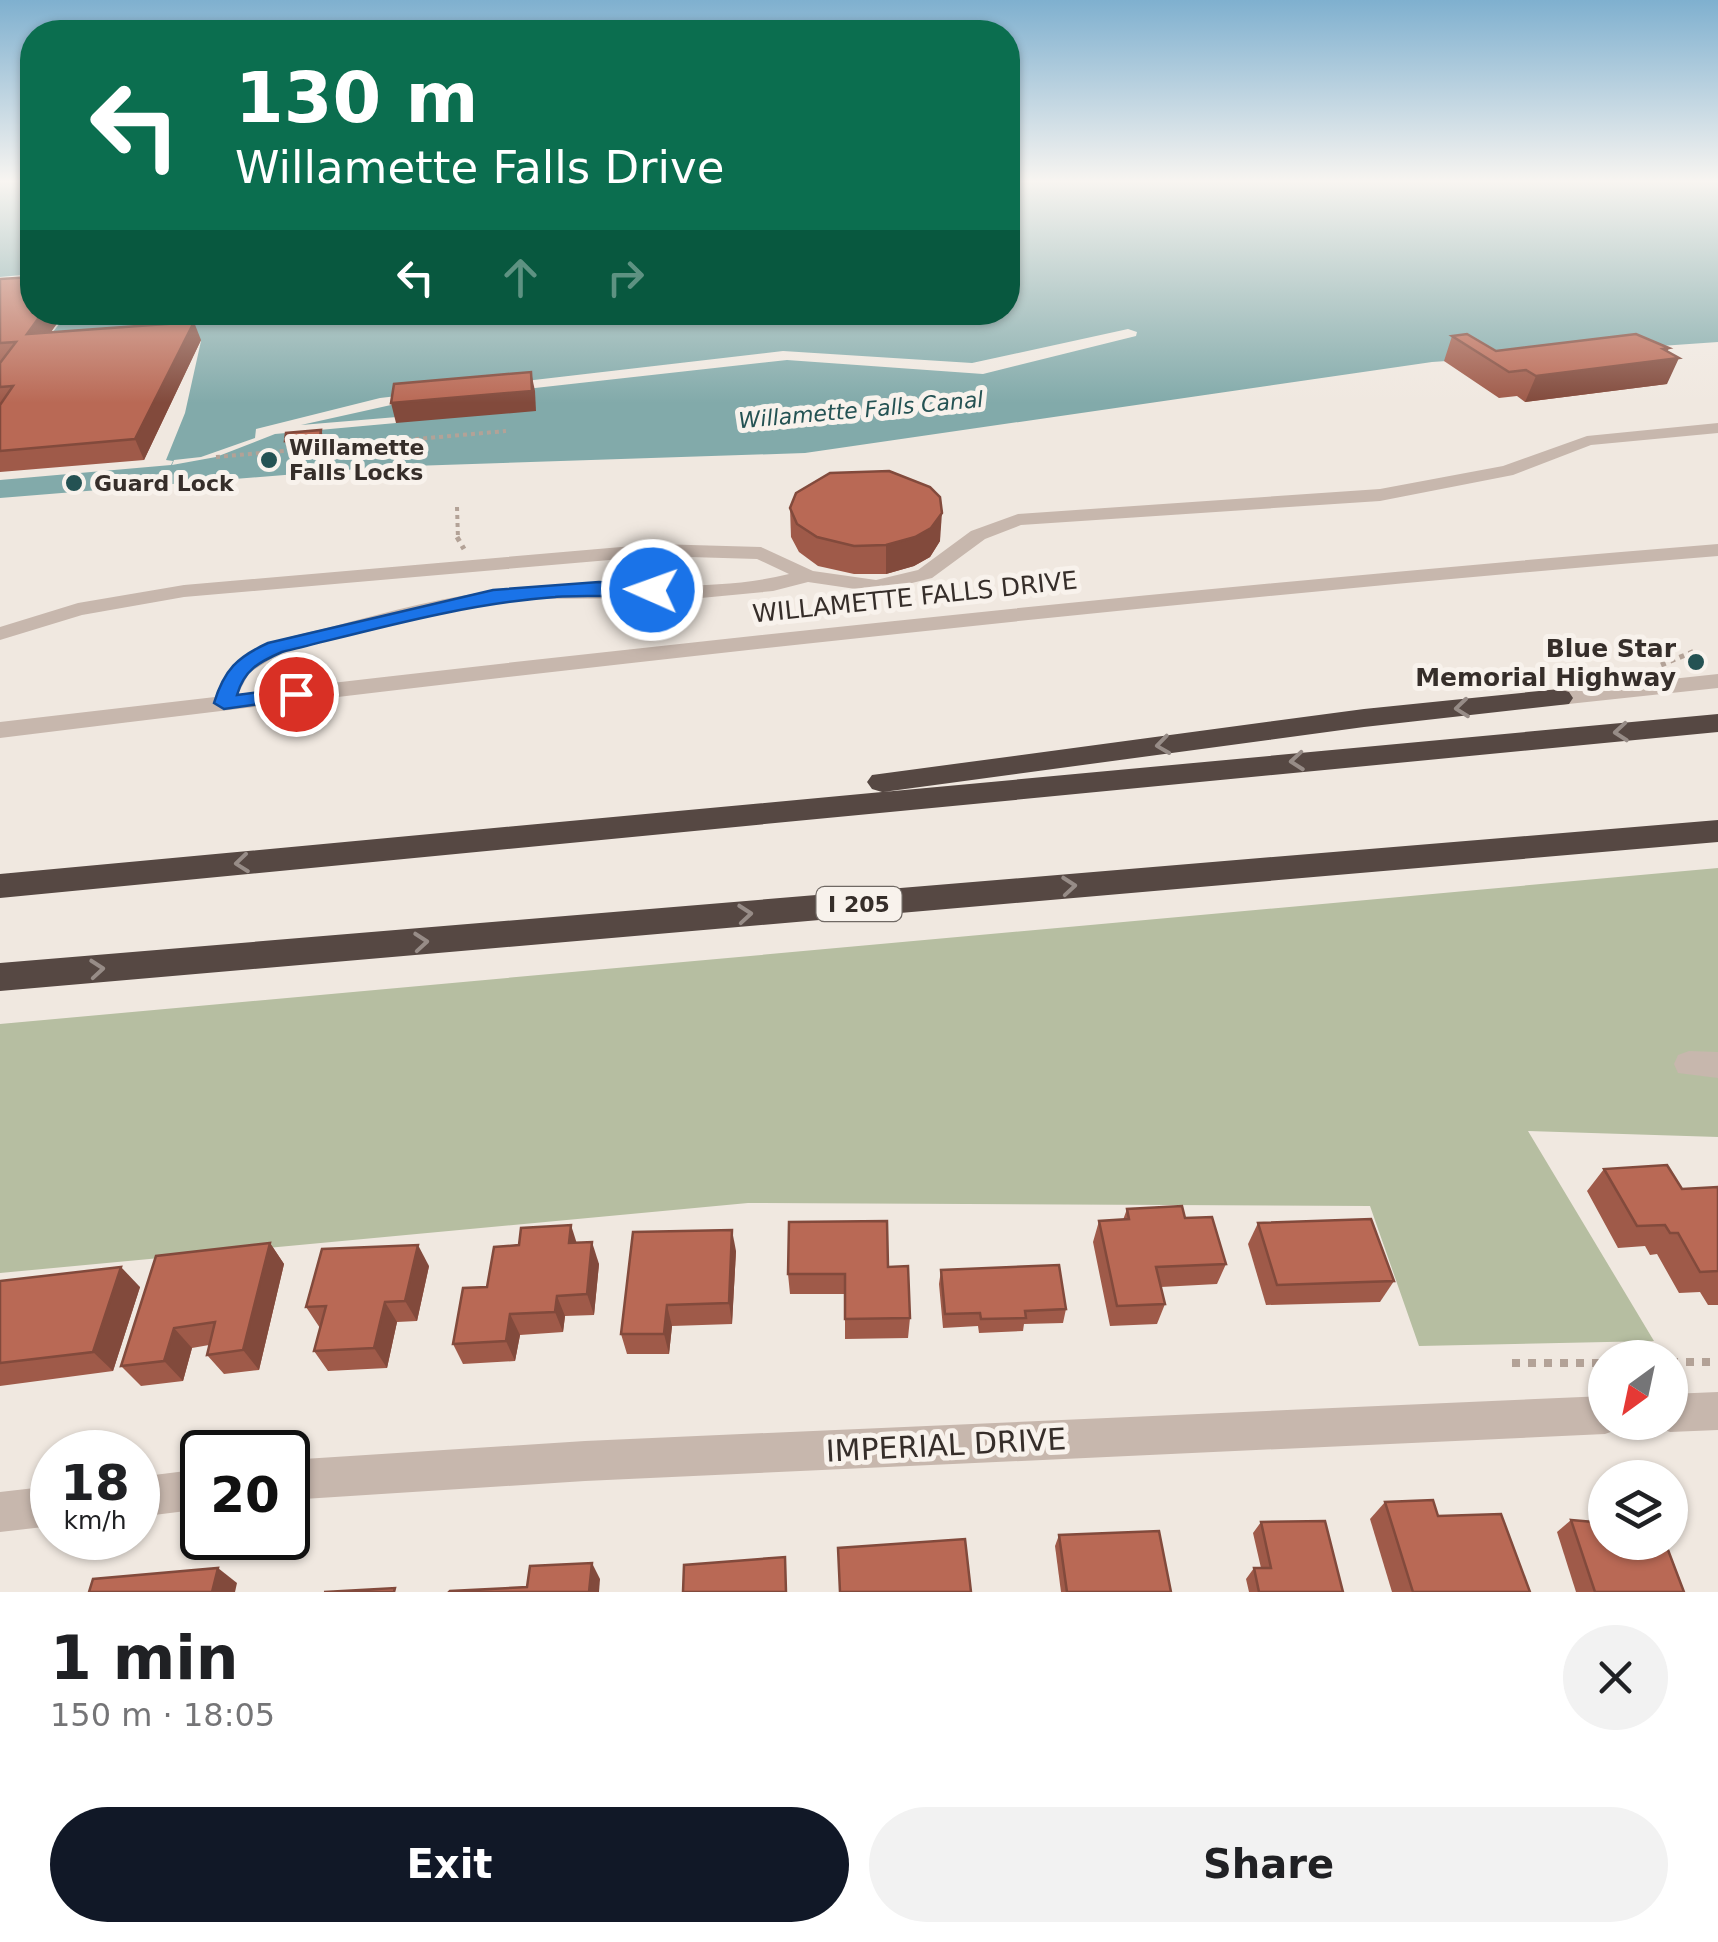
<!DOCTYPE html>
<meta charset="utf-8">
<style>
:root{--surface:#fff;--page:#f2f2f2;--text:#202124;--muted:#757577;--accent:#111827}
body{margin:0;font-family:"DejaVu Sans",sans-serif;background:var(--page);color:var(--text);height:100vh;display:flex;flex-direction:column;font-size:38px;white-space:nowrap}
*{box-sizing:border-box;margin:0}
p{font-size:32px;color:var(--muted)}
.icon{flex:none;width:55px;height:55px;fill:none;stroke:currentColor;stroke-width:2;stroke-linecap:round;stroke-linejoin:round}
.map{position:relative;height:1592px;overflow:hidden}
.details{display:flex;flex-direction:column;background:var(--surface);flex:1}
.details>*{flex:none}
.banner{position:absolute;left:20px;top:20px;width:1000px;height:305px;border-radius:40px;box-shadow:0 2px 8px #0004;background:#0b6e4f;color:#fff;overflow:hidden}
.needle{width:65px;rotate:213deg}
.controls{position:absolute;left:1588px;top:1340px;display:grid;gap:20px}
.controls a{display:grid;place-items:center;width:100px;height:100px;border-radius:50%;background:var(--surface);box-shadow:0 2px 8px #0004;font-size:50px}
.speed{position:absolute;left:30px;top:1430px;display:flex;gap:20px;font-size:50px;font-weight:700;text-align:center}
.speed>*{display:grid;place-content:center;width:130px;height:130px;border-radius:50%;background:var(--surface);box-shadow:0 2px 8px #0004;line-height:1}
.speed small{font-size:25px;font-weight:400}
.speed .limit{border:5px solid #111;border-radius:15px;background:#fff;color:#111}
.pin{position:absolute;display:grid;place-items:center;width:85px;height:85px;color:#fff;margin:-42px;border:5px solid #fff;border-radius:50%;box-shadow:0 2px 10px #0007}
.me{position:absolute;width:110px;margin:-55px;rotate:272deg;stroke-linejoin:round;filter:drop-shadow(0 0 8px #0008)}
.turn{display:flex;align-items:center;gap:35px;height:210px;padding:0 50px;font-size:45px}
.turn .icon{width:130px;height:130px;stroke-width:2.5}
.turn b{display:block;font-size:70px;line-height:85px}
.lanes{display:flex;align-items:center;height:95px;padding:0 50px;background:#0003;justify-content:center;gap:50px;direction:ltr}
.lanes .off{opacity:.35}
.round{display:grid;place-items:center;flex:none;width:105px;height:105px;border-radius:52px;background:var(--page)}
.summary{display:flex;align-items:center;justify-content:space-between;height:170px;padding:0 50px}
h1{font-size:60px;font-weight:800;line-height:75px}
.primary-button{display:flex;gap:20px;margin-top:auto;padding:20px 50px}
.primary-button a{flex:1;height:115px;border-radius:60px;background:var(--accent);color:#fff;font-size:40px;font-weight:800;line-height:115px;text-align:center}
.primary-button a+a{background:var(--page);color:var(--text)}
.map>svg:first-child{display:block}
.green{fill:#b6bea1}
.water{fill:#82aaaa}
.pier{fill:#f0e8e0}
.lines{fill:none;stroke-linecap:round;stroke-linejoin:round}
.path-far2{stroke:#b3a297;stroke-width:4;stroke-dasharray:4 4;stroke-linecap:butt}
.path-far1{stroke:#b3a297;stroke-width:5;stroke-dasharray:5 5;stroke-linecap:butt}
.path{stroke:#b3a297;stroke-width:8;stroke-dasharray:8 8;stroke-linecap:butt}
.minor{fill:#c7b7ad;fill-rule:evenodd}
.highway{fill:#564843;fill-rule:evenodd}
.wall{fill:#9f5a49}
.shaded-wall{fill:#824a3c}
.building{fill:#b96955;stroke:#824a3c;stroke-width:2.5}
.oneway{stroke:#978c87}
.route{fill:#1a73e8;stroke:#114b97;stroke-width:2.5}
.poi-dot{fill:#245253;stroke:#f8f2ec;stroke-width:4}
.labels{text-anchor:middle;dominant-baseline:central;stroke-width:10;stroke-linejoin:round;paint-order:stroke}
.far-water-label{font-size:22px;font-style:italic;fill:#245253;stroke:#f8f2ec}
.far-poi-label{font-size:22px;font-weight:bold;fill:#362e2a;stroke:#f8f2ec;text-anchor:start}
.shield{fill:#f8f2ec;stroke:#706964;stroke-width:2.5}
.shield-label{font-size:22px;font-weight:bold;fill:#362e2a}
.street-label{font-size:25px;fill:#362e2a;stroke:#f8f2ec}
.poi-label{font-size:25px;font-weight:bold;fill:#362e2a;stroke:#f8f2ec;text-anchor:end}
.near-street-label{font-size:30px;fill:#362e2a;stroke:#f8f2ec}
</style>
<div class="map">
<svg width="1718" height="1592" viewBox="0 0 1718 1592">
<rect width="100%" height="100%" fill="#f0e8e0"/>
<!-- green -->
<polygon class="green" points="1718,868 1718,1137 1528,1131 1654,1341 1419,1346 1370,1206 748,1203 0,1273 0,1024"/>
<!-- water -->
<g class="water">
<polygon points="0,180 32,180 32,274 0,277"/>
<polygon points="1008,180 1718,180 1718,342 1432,362 805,453 382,467 0,498 0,480 171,465 173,461 166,460 185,413 201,341 36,353 68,313 1008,312"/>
</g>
<!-- pier -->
<polygon class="pier" points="1128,329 1137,332 1136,336 983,374 787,360 400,403 301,425 397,417 396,423 275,434 216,457 172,465 174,460 201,457 255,438 256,429 380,398 783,351 972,363"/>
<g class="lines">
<!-- path-far2 -->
<g class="path-far2">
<polyline points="216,457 506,431"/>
<polyline points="457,507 458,539"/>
</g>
<!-- path-far1 -->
<g class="path-far1">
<polyline points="457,537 464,549"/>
<polyline points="1661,665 1695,651"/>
</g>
<!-- path -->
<g class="path">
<polyline points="1670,1362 1718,1362"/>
<polyline points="1512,1363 1605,1363"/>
</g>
<!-- minor -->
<g class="minor">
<path d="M1718 423V433L1591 445 1513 475 1380 501 1021 525 985 539 932 578 876 592 808 582 773 591 701 598 520 599 428 615 282 652 249 673 238 694C731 636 1224 584 1718 544V556C1144 603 572 667 0 738V722L215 697C234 644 283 639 331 627 405 607 478 588 554 585 633 582 712 593 789 574L757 559 656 556 184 597 82 615 0 640V627L78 603 184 585 656 544 761 547 813 571 876 580 918 570 971 531 1018 514 1380 489 1503 466 1587 436Z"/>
<polygon points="1718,674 1718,688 1559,705 1548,698 1559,691"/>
<polygon points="1689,1051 1718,1052 1718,1078 1678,1073 1674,1064 1678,1055"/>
<polygon points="1718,1392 1718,1430 1670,1432 1656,1427 1655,1422 1670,1422 1670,1394"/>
<polygon points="1605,1396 1605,1422 1621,1422 1619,1429 1605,1434 585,1481 288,1500 288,1460 585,1441"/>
<polygon points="202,1469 202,1509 138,1517 138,1477"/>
<polygon points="52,1486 52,1526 0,1532 0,1492"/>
</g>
<!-- highway -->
<g class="highway">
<polygon points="1559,689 1569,692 1573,698 1569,704 1364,727 883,792 1718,714 1718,732 0,898 0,874 882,792 872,789 867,782 872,775 1364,709"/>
<polygon points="1718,820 1718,842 0,991 0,963"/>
</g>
</g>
<!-- wall -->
<g class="wall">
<polygon points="0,279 65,312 51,332 201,340 144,460 0,472"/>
<polygon points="1452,336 1496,351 1669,348 1667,351 1667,384 1525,402 1517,396 1499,398 1444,361"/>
<polygon points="790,508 940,541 930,557 914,566 886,574 854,574 818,566 799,552 791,537"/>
<polygon points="1604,1169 1682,1189 1718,1187 1718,1305 1708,1305 1700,1292 1679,1293 1657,1254 1650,1255 1645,1246 1618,1248 1587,1191"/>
<polygon points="1127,1209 1185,1218 1226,1264 1217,1284 1161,1287 1165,1304 1157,1324 1110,1326 1093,1242 1099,1221 1123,1220"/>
<polygon points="1258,1223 1394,1281 1380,1302 1266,1305 1248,1244"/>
<polygon points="270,1243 284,1264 259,1370 224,1374 207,1355 209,1345 192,1348 183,1381 141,1386 121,1366"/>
<polygon points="577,1243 599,1264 594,1315 565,1316 563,1332 520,1335 515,1361 463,1364 453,1344 487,1287"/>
<polygon points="736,1251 732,1324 672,1326 669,1354 627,1354 621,1334"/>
<polygon points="429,1266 417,1321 397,1322 387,1368 328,1371 314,1351 320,1328 306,1307"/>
<polygon points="888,1267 910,1318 908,1338 845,1339 845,1294 790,1294 788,1274"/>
<polygon points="941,1270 1066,1309 1063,1323 1024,1324 1023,1331 979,1333 978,1326 943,1328 939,1284"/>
<polygon points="0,1281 140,1287 113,1371 0,1386"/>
<polygon points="1385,1502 1530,1592 1392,1592 1370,1519"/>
<polygon points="1571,1520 1684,1592 1576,1592 1557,1532"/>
<polygon points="1261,1522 1343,1592 1249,1592 1246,1579 1254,1568 1261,1568 1253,1533"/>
<polygon points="1059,1535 1171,1592 1061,1592 1055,1546"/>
</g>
<!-- shaded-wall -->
<g class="shaded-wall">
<polygon points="43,312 65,312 36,353 27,334"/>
<polygon points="194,322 201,340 144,460 135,439"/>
<polygon points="1669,348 1663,360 1679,358 1667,384 1525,402 1536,376"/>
<polygon points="531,372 535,391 536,411 396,423 391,403"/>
<polygon points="321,430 323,436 322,444 287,448 285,441"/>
<polygon points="942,513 940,541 930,557 914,566 886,574 886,545"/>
<polygon points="571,1225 578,1247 569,1243"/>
<polygon points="732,1230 736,1251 732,1324 729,1303"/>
<polygon points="592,1242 599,1264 594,1315 587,1294"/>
<polygon points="270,1243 284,1264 259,1370 243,1350"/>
<polygon points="418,1245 429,1266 417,1321 405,1301"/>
<polygon points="121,1267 140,1287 113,1371 93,1352"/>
<polygon points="557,1296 565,1316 563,1332 555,1312"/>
<polygon points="385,1302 397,1322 387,1368 374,1348"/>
<polygon points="667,1305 672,1326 669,1354 664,1334"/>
<polygon points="510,1314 520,1335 515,1361 506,1341"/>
<polygon points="174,1328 192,1348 183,1381 164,1361"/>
<polygon points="592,1563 600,1579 599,1592 589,1592"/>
<polygon points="218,1568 237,1583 235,1592 212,1592"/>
</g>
<!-- building -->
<g class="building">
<polygon points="32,277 32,312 43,312 27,334 194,322 135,439 0,451 0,405 13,386 0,387 0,363 16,342 0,343 0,279"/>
<polygon points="1467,334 1496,351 1636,334 1669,348 1663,349 1679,358 1536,376 1526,370 1509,372 1452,336"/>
<polygon points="531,372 532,391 391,403 394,384"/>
<polygon points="321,430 320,437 285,441 286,433"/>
<polygon points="889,471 930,487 940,497 942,513 931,528 915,537 886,545 854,546 817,537 797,524 790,508 796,493 830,473"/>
<polygon points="1667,1165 1682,1189 1718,1187 1718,1271 1700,1272 1678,1233 1670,1233 1665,1225 1637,1226 1604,1169"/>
<polygon points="1182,1206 1185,1218 1212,1217 1226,1264 1156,1267 1165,1304 1117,1306 1099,1221 1129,1219 1127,1209"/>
<polygon points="1371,1219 1394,1281 1277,1285 1258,1223"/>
<polygon points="887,1221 888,1267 908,1266 910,1318 845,1319 845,1274 788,1274 789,1222"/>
<polygon points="571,1225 569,1243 592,1242 587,1294 557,1296 555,1312 510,1314 506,1341 453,1344 463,1288 487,1287 494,1247 519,1245 521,1228"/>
<polygon points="732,1230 729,1303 667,1305 664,1334 621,1334 633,1232"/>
<polygon points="270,1243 243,1350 207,1355 215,1322 174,1328 164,1361 121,1366 156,1256"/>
<polygon points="418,1245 405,1301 385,1302 374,1348 314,1351 326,1306 306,1307 322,1249"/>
<polygon points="1059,1265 1066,1309 1025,1311 1026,1318 981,1319 980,1313 945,1314 941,1270"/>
<polygon points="121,1267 93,1352 0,1363 0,1281"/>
<polygon points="1433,1500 1438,1516 1501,1514 1530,1592 1413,1592 1385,1502"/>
<polygon points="1571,1520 1605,1523 1605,1542 1665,1542 1684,1592 1595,1592"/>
<polygon points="1325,1521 1343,1592 1259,1592 1254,1568 1271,1568 1261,1522"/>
<polygon points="1159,1531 1171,1592 1067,1592 1059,1535"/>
<polygon points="965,1539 971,1592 840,1592 838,1548"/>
<polygon points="785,1557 786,1592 683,1592 684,1565"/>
<polygon points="592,1563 589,1592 449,1592 450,1591 527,1587 530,1566"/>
<polygon points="218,1568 212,1592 89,1592 93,1579"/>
<polygon points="395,1588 394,1592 324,1592"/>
</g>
<!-- one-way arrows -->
<defs><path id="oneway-chevron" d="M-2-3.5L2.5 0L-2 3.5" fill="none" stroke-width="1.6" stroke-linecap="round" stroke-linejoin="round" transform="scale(2.5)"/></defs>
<g class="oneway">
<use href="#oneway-chevron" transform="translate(1462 708) rotate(174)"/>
<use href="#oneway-chevron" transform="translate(1621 732) rotate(175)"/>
<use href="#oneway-chevron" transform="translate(1163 745) rotate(172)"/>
<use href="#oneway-chevron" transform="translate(1297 761) rotate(175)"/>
<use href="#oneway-chevron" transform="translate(242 863) rotate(174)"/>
<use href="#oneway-chevron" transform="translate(1069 886) rotate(-5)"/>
<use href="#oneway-chevron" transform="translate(745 914) rotate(-5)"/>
<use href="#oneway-chevron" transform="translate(421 942) rotate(-5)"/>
<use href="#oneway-chevron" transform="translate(97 969) rotate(-5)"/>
</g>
<!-- sky -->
<linearGradient id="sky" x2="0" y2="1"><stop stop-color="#7fb0cf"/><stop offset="0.45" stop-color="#f8f5f1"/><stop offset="1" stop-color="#f8f5f1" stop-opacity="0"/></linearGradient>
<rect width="1718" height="403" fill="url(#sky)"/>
<!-- route -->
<path class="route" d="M599 582 652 585 661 590C652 598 574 595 555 597 462 604 372 630 282 652 259 662 244 670 237 695L296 687 304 689 307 694 304 698 224 709 214 703C224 670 237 657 268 643L493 590Z"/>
<!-- markers -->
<g class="poi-dot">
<circle cx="269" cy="460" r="10"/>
<circle cx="74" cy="483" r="10"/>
<circle cx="1696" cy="662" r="10"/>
</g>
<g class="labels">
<!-- far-water labels -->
<g class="far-water-label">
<text transform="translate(861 410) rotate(-5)">Willamette Falls Canal</text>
</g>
<!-- far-poi labels -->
<g class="far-poi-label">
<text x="289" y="447">Willamette<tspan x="289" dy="25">Falls Locks</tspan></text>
<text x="94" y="483">Guard Lock</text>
</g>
<!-- shield labels -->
<rect class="shield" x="816.5" y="887" width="85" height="34" rx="8"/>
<g class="shield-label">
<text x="859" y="904">I 205</text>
</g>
<!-- street labels -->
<g class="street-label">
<text transform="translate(915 597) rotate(-6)">WILLAMETTE FALLS DRIVE</text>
</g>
<!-- poi labels -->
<g class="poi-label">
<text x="1676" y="648">Blue Star<tspan x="1676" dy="29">Memorial Highway</tspan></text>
</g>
<!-- near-street labels -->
<g class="near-street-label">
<text transform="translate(946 1445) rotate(-3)">IMPERIAL DRIVE</text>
</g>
</g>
</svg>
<div class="controls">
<a><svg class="needle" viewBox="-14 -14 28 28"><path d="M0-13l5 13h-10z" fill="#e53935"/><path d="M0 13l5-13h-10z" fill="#757577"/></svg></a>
<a><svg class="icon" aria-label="layers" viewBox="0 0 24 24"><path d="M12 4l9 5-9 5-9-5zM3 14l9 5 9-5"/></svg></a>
</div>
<div class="speed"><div>18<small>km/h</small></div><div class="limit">20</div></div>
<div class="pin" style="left:296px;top:694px;background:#d93025"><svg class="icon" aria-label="arrive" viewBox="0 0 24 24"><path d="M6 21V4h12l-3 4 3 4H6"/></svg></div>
<svg class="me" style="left:652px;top:590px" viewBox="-20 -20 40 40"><circle r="17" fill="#1a73e8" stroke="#fff" stroke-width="3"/><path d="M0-11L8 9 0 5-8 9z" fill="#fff"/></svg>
<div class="banner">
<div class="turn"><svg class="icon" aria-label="left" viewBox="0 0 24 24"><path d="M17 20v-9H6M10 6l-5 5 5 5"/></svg><div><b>130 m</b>Willamette Falls Drive</div></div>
<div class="lanes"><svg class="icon" aria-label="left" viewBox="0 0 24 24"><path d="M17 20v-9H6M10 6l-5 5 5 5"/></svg><svg class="icon off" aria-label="ahead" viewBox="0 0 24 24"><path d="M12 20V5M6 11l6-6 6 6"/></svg><svg class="icon off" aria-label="right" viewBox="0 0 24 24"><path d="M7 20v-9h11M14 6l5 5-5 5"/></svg></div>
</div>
</div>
<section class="details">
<div class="summary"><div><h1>1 min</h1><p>150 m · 18:05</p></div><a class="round"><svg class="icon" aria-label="close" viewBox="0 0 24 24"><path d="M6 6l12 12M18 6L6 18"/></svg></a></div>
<div class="primary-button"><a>Exit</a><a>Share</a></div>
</section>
